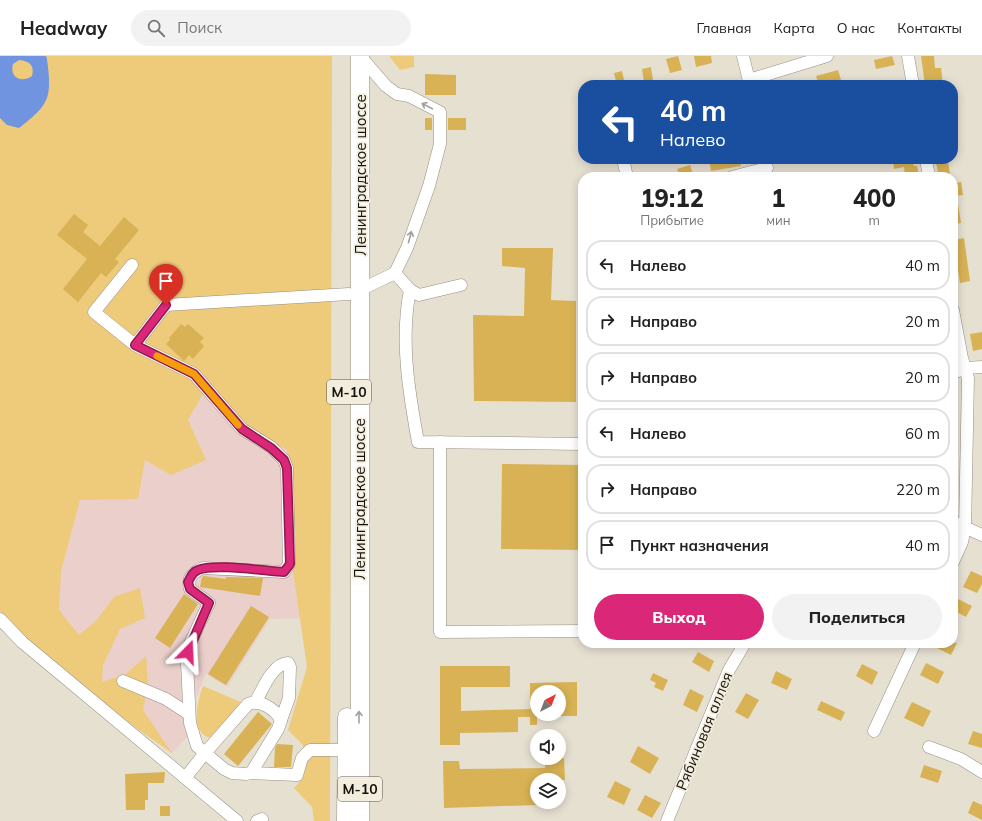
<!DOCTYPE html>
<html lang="ru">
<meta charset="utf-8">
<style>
:root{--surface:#fff;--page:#f2f2f2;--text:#222;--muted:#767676;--line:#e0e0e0;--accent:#db2777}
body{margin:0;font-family:Mulish,sans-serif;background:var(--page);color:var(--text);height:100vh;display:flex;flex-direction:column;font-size:15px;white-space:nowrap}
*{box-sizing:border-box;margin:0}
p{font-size:13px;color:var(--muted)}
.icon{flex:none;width:22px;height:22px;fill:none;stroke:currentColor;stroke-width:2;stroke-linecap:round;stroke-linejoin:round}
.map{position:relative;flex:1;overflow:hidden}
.drawer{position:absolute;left:578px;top:116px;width:380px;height:476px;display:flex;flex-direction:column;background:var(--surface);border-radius:16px;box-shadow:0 2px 10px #0003}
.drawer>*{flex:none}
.hud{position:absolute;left:578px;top:24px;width:380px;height:84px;border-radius:16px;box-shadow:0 2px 10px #0003;background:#1a4fa0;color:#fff;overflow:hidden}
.needle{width:26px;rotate:42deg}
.fabs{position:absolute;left:530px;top:629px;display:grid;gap:8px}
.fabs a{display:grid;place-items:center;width:36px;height:36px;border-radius:50%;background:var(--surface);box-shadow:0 2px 10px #0003;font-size:20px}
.pin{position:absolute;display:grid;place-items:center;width:34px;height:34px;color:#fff;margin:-41px -17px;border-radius:50% 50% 50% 0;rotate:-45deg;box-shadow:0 0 4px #0007}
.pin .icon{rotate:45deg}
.me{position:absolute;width:44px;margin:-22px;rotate:21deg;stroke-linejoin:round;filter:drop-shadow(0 0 3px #0008)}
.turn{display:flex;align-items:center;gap:14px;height:84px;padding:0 16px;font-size:18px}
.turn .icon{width:52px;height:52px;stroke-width:2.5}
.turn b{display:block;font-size:28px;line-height:34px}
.eta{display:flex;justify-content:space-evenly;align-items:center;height:68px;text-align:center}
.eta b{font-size:24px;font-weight:800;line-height:28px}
.primary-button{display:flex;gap:8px;margin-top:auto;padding:8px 16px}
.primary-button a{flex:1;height:46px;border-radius:24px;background:var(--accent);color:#fff;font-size:16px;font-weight:800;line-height:46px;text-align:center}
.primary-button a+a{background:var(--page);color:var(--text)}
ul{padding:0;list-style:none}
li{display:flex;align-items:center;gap:12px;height:50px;margin:0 8px 6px;padding:0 8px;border:2px solid var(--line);border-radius:16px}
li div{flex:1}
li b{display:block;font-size:15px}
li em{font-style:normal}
header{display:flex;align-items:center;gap:24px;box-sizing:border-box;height:56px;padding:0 20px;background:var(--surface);border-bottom:1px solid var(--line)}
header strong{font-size:19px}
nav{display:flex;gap:22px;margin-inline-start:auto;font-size:14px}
.search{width:280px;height:36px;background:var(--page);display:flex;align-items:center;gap:10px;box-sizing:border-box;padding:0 14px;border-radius:22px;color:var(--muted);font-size:15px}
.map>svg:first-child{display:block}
.medical{fill:#eacfcb}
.green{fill:#edcb7b}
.water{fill:#7094df;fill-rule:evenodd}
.building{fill:#d8b255}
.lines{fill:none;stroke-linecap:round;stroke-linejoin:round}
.minor-casing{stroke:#969083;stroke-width:13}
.highway-casing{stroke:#969083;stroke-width:19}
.minor{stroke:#fff;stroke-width:12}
.highway{stroke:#fff;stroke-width:18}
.oneway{stroke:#a1a09e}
.route-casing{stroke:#8e194d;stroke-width:10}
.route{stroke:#db2777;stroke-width:7}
.slow{stroke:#f59e0b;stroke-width:7}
.labels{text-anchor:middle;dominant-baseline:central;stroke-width:3.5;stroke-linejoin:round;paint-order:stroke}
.shield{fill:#f3edde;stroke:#57544c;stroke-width:1}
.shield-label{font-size:14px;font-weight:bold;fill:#14120d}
.street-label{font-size:15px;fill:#14120d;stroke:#f3edde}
</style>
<header>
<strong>Headway</strong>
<div class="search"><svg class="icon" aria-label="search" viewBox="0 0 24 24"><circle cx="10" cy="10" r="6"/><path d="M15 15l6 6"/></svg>Поиск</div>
<nav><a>Главная</a><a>Карта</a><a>О нас</a><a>Контакты</a></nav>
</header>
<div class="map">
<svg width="982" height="765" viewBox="0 0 982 765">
<rect width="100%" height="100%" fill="#e6e0d1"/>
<!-- medical -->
<polygon class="medical" points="0,0 300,0 316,562 270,563 227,631 206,618 194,646 189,679 172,697 136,672 0,555"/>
<!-- green -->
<g class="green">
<polygon points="0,0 332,0 330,765 314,765 312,751 294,732 301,724 303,689 288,674 307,611 293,515 287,394 245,371 209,327 188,364 206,404 171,419 145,404 138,443 80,444 61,515 59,554 79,579 96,565 114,541 140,532 145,562 120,573 103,609 102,626 126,618 146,600 148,629 143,654 172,697 136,672 48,602 21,579 0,555"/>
<polygon points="389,0 414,0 414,11 400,14"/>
<path d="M203 630 243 647 211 682C188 677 198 644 203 630Z"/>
</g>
<!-- water -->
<path class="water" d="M0 0H46L47 3C52 42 50 48 19 72L7 69 0 62ZM19 4C29 5 35 9 32 20 22 27 9 22 13 8Z"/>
<!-- building -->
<g class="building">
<polygon points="678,0 682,14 670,17 666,3"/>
<polygon points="694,0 711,0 712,7 696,11"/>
<polygon points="892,0 895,9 876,13 874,4"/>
<polygon points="921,0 934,0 935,12 941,12 943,29 925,29"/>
<polygon points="651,11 653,24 644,26 642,13"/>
<polygon points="838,14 841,24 819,29 816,20"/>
<polygon points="622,15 625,29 617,29 614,17"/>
<polygon points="425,18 456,19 456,39 425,39"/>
<rect x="425" y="62" width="7" height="12"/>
<rect x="448" y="62" width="18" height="12"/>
<polygon points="709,103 739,103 741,110 711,115"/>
<polygon points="893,103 912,103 914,110 917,110 919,119 905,121 904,111 894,113"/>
<polygon points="948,105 950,119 939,121 936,107"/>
<polygon points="690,109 694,121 680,121 677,113"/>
<polygon points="961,126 963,139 953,140 953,127"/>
<polygon points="953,141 957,141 961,167 953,168"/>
<polygon points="74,158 88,169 83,176 100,190 124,161 139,174 115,203 119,206 106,221 101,217 78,246 63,233 87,203 57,179"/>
<polygon points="964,182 970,225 960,227 953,184"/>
<polygon points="502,192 553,192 551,244 576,245 576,346 474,345 473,259 524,260 525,212 502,210"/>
<polygon points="181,268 185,271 188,268 204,282 200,286 204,290 193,303 189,299 184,305 166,288 170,284 169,282"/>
<polygon points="982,276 982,293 973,295 970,278"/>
<polygon points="502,408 582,409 581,494 501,493"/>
<polygon points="971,515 982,520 982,528 977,537 963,531"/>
<polygon points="204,520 226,523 226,521 263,522 260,540 200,531 202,521"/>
<polygon points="184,538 198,548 170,592 155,582"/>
<polygon points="956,542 972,550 966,561 953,554 953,549"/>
<polygon points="251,550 269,561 226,629 208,618"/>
<polygon points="940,587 957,587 951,599 937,592"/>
<polygon points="698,596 714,605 709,616 692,606"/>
<polygon points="926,607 944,616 938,628 920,619"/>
<polygon points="862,608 878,616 872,629 856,620"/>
<polygon points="440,610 510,610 510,631 461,631 461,655 530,653 530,627 577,626 577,660 559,660 559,636 537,636 537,669 530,669 530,661 518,661 518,676 460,677 460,689 440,689"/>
<polygon points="776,615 792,623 787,634 771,627"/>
<polygon points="653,617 668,624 663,635 654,631 656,627 650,624"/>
<polygon points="690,633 704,640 697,656 683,649"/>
<polygon points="746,637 759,644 748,663 735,656"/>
<polygon points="821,645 845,656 841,665 817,654"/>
<polygon points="912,646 931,655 923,671 904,662"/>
<polygon points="258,656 272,668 238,710 224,698"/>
<polygon points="973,675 982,678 982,692 968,688"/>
<polygon points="277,688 293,689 291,711 274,711 275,692"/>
<polygon points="638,690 659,702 650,718 630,706"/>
<polygon points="545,702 564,702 565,724 537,724 537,749 444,752 443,705 459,705 460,713 545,712"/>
<polygon points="924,709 942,715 938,727 920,721"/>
<polygon points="165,716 164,727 148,727 148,744 145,744 145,754 126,754 125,718"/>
<polygon points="615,725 631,733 624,749 607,741"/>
<polygon points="645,739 661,747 652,762 637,754"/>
<polygon points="973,745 982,749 982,764 968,757"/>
<rect x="160" y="750" width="10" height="10"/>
</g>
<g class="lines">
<defs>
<g id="minor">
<polyline points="360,0 386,30 397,38 409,40 440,56 440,88 429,130 407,192 395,217 360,234"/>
<polyline points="743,0 750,29"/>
<polyline points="908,0 913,29"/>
<polyline points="749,24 827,0"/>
<polyline points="623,103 627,121"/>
<polyline points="926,103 929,121"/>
<polyline points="732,121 767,112"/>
<polyline points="132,209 94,256 135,289"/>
<polyline points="395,217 410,234 419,239 461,229"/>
<path d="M410 234C400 284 409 337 418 386L583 388"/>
<polyline points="953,254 962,302 968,322 965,472 962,486 953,506"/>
<polyline points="953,317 966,312 982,311"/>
<polyline points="440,386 440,576 583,575"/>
<polyline points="953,466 982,479"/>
<polyline points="0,563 22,586 237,765"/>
<polyline points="123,625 166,643 189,658"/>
<path d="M256 645C263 633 272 608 288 607L290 611 289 642 281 664"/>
<polyline points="874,675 915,587"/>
<polyline points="929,691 961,703 982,716"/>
<path d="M251 717 278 673 281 664C275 653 260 643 248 648L205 697 224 713 232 717 246 718 251 717 297 719 302 702 310 694H347"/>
<path d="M185 722 205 697 197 690 190 667 187 607 190 588 209 547 190 533C187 522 193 516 203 512L284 516 289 508 287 412 284 404 271 391 242 373 194 318 135 289 166 249 349 238"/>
<polyline points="257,765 262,763"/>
<polyline points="667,765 729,614 745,587"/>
</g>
<g id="highway">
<polyline points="360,0 360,765"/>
<polyline points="346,765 347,661"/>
</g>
</defs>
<!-- minor casing -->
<use href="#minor" class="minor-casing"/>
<!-- highway casing -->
<use href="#highway" class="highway-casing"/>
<!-- minor -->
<use href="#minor" class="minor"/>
<!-- highway -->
<use href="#highway" class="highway"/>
</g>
<!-- one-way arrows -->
<defs><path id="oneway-shaft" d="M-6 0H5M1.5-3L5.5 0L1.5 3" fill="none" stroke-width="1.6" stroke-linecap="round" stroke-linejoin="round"/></defs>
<g class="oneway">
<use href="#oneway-shaft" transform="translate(427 50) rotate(-152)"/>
<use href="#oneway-shaft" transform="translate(410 181) rotate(-75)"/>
<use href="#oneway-shaft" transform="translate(359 661) rotate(-90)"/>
</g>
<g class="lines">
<defs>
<path id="route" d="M166 249 135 289 194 318 242 373 271 392 284 404 287 412 290 508 284 516C265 515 214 507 198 514 192 516 191 521 188 526L190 533 209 547 188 596"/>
</defs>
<!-- route casing -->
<use href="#route" class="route-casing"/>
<!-- route -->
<use href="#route" class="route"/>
<!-- slow -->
<polyline class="slow" points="157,300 194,318 238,369"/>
</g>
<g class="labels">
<!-- shield labels -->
<g class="shield">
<rect x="327" y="324" width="44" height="24" rx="3"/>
<rect x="338" y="721" width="44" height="24" rx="3"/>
</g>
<g class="shield-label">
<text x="349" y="336">М-10</text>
<text x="360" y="733">М-10</text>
</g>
<!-- street labels -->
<g class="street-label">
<text transform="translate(360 119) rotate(-90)">Ленинградское шоссе</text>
<text transform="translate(359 443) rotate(-90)">Ленинградское шоссе</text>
<text transform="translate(704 675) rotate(-68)">Рябиновая аллея</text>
</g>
</g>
</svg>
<div class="fabs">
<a><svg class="needle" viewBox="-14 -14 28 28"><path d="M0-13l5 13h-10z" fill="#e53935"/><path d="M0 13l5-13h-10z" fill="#767676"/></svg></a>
<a><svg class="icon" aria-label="sound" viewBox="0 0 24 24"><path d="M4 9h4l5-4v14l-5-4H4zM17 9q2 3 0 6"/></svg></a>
<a><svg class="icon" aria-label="layers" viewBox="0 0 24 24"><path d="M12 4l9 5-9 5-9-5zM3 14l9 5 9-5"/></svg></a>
</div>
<div class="pin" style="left:166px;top:249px;background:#d93025"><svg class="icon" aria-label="arrive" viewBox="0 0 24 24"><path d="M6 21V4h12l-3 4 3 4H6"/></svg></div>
<svg class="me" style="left:188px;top:596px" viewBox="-20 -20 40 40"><path d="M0-17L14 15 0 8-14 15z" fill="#db2777" stroke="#fff" stroke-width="4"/></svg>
<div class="hud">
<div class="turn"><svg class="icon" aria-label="left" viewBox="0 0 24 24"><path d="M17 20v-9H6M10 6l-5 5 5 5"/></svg><div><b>40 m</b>Налево</div></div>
</div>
<section class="drawer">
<div class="eta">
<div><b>19:12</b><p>Прибытие</p></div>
<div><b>1</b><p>мин</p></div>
<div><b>400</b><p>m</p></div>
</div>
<ul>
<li><svg class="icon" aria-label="left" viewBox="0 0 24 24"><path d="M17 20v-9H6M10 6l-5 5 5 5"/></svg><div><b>Налево</b></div><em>40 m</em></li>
<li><svg class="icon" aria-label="right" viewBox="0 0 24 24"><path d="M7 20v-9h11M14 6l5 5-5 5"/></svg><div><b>Направо</b></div><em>20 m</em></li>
<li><svg class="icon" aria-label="right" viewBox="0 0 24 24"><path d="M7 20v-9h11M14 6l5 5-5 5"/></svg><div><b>Направо</b></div><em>20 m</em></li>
<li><svg class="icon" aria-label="left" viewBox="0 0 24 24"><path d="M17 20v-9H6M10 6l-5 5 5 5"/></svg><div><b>Налево</b></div><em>60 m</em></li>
<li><svg class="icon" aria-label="right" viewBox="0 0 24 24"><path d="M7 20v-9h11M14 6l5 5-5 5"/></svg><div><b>Направо</b></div><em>220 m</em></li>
<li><svg class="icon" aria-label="arrive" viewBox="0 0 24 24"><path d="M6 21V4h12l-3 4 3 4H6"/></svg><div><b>Пункт назначения</b></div><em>40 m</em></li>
</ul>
<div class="primary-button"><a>Выход</a><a>Поделиться</a></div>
</section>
</div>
